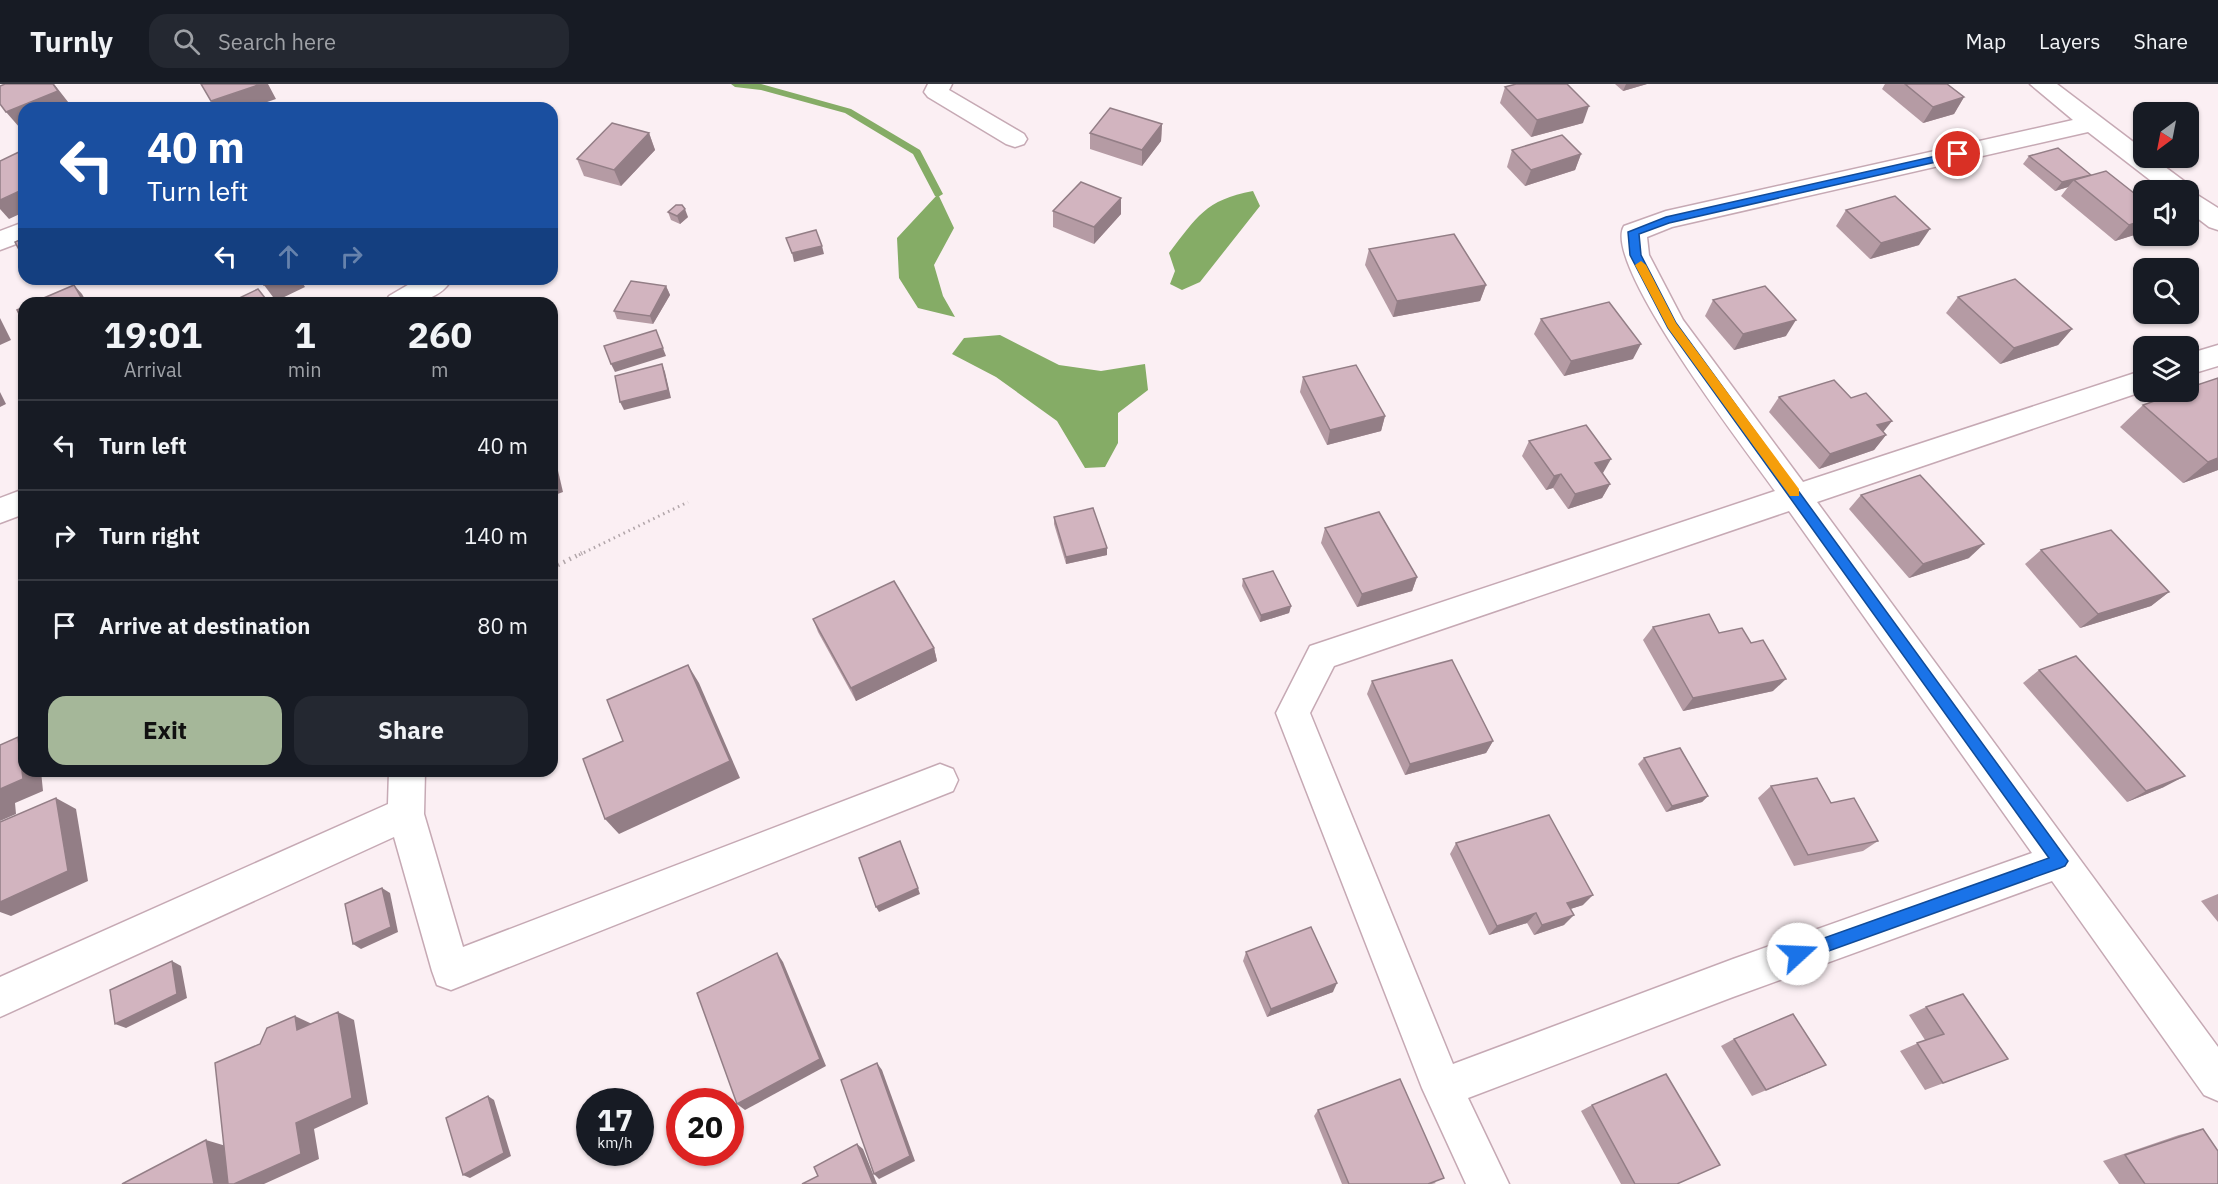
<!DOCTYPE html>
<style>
:root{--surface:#171b24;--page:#242831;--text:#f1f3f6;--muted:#9ea1a6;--line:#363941;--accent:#a5b799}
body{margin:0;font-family:"IBM Plex Sans",sans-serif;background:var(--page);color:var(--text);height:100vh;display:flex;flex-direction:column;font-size:22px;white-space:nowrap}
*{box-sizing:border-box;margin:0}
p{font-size:20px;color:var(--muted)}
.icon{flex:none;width:33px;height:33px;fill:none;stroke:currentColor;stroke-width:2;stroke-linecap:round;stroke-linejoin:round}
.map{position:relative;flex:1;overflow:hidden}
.side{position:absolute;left:18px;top:213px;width:540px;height:480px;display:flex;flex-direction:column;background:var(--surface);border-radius:18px;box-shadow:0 2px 4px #0004}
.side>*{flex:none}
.banner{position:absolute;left:18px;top:18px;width:540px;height:183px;border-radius:18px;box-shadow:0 2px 4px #0004;background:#1a4fa0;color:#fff;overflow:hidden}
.needle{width:39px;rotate:212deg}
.buttons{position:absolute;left:2133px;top:18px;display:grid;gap:12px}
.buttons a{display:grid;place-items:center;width:66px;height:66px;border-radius:12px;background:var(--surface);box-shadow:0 2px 4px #0004;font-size:30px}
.speed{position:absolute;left:576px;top:1004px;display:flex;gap:12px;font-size:30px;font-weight:700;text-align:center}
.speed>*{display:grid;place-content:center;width:78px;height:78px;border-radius:50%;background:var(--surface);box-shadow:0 2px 4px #0004;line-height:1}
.speed small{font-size:15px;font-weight:400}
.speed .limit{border:9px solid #d22;background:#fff;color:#111}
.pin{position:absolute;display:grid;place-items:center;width:51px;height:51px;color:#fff;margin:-26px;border:3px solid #fff;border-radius:50%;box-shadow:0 2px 6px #0007}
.me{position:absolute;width:66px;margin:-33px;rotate:70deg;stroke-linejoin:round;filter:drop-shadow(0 0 4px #0008)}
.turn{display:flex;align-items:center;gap:21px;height:126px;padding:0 30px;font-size:27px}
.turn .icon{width:78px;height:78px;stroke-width:2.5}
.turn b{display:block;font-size:42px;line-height:51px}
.lanes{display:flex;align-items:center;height:57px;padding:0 30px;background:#0003;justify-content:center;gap:30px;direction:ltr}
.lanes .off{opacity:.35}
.eta{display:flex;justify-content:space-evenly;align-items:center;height:102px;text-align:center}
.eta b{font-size:36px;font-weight:800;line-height:42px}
.action{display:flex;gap:12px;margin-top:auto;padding:12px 30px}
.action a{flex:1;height:69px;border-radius:18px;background:var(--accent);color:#111;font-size:24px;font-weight:800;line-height:69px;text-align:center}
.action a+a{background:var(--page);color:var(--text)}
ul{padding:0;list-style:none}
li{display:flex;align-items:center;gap:18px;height:90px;padding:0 30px;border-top:2px solid var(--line)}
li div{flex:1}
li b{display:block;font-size:22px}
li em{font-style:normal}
header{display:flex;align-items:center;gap:36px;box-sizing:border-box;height:84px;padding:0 30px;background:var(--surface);border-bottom:2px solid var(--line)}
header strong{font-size:28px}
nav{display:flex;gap:33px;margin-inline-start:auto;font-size:21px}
.search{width:420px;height:54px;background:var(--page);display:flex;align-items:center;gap:15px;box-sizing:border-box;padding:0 21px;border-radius:18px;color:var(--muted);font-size:22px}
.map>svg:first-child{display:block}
.water{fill:#85ac66}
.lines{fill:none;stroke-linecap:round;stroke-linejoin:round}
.stream{fill:#85ac66;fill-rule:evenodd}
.minor-casing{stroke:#c6a9b4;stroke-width:3}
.path-far1{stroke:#b1a5a9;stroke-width:3;stroke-dasharray:1.5 4;stroke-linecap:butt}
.path{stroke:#b1a5a9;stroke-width:4.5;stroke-dasharray:1.5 5;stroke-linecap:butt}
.minor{fill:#fff;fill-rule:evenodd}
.wall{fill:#b59ba4}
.shaded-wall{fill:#937e86}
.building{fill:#d2b4bf;stroke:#937e86;stroke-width:1.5}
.route{fill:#1a73e8;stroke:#114b97;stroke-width:1.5}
.slow{fill:#f59e0b}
</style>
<header>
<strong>Turnly</strong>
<div class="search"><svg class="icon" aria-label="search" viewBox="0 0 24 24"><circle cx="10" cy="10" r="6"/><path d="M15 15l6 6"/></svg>Search here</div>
<nav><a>Map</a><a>Layers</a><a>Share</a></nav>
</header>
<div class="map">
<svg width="2218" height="1100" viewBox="0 0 2218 1100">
<rect width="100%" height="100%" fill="#fbeff3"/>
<!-- water -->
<g class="water">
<path d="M1253 107 1260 122 1200 198 1182 206 1170 200 1175 187 1169 169C1197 133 1205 116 1253 107Z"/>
<polygon points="938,110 954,144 934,181 943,212 955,233 918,224 899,194 897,154"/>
<polygon points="1000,251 1059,281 1101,287 1145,280 1148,306 1118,329 1118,359 1105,383 1085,384 1057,337 996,293 952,270 964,254"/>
</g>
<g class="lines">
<!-- stream -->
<polygon class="stream" points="731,0 761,0 851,25 920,66 943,110 938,113 935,112 913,70 845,29 761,6 735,3"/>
<defs>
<g id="minor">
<polygon points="928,0 952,0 949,6 1024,50 1027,55 1024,60 1015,63 1006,60 928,13 924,8"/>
<path d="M2030 0H2057L2144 66V74H2153L2188 100 2191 107 2218 124V146L2209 143 2188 127V106H2163L2088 48 1672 143 1647 153 1649 171 1683 236 1803 398 2144 286V307L1817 418 2218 963V1017L2204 1011 2052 797 1733 913 1468 1014 1509 1100H1466L1422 1004 1276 629 1310 562 1775 407C1748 369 1601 179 1624 142L1666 127 2073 36ZM1789 427 2032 769 1733 875 1453 980 1310 629 1334 582Z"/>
<polygon points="24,138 24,157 0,166 0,147"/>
<path d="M418 195H452C438 219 410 219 385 219L389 212Z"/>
<polygon points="2218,261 2218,282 2188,291 2188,270"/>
<polygon points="24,405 24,430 0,439 0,414"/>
<polygon points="940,680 953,685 958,696 953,707 451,906 437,901 432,887 394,753 0,933 0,893 388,720 389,687 425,687 424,730 463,863"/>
</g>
</defs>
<!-- minor casing -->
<use href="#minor" class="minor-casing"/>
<!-- path-far1 -->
<polyline class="path-far1" points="579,471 688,418"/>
<!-- path -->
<polyline class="path" points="552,484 582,469"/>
<!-- minor -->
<use href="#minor" class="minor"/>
</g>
<!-- wall -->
<g class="wall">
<polygon points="1615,0 1647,0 1623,7"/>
<polygon points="1885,0 1947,0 1964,13 1954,30 1923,39 1882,5"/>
<polygon points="1505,3 1583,39 1531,53 1500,19"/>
<polygon points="1162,40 1161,57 1142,82 1090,65 1090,49"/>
<polygon points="649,49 655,66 621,102 584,92 577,75"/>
<polygon points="1512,66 1581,70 1575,86 1525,102 1507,83"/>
<polygon points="2029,72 2091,91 2144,117 2144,148 2115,157 2061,112 2068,103 2055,107 2023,80"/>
<polygon points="1121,114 1121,130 1094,160 1053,143 1053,127"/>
<polygon points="1846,126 1919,161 1870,175 1836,142"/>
<polygon points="668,128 688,133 680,140 671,136"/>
<polygon points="1369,165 1486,201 1480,217 1393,233 1365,181"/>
<polygon points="373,195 390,195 386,198"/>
<polygon points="666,202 670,211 653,240 617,235 614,227"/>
<polygon points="1958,213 2072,245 2058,261 2000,280 1946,229"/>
<polygon points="1713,216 1786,252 1734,266 1705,232"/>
<polygon points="1541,235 1633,275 1564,292 1534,250"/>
<polygon points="1303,293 1385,332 1381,347 1327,361 1300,308"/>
<polygon points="2218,294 2218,386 2183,399 2120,343 2143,321"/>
<polygon points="1779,313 1886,351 1874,366 1819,385 1769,328"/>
<polygon points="1529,357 1603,389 1610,400 1602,414 1568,425 1553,404 1546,406 1522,372"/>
<polygon points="1861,411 1969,474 1909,494 1849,425"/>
<polygon points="1054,433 1107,471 1066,480 1054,440"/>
<polygon points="1325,444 1417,493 1412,507 1357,523 1321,459"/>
<polygon points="2041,466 2169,508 2151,522 2080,544 2025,480"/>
<polygon points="1243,495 1291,522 1289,529 1260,538 1242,502"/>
<polygon points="813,535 934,564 937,577 856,617 818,548"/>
<polygon points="1653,543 1719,549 1773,607 1683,627 1643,556"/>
<polygon points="2039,586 2164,703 2127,718 2023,599"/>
<polygon points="1372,597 1493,657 1486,669 1405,691 1367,610"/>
<polygon points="1644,674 1708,712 1702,718 1666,728 1638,680"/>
<polygon points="1771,702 1831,719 1878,757 1863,767 1794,782 1758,714"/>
<polygon points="1456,759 1583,821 1570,825 1564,841 1534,851 1527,839 1489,851 1450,770"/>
<polygon points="2218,810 2218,838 2201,817"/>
<polygon points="1246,868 1333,908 1267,933 1243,877"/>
<polygon points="1926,923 2008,975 1925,1006 1900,967 1925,956 1909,931"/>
<polygon points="1734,955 1811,988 1752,1012 1721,962"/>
<polygon points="1592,1021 1677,1100 1621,1100 1581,1027"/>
<polygon points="1318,1026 1436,1099 1432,1100 1342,1100 1314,1032"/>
<polygon points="2203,1045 2218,1100 2119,1100 2103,1077 2179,1051"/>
</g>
<!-- shaded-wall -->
<g class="shaded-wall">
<polygon points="54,0 72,23 24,24 24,42 20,44 6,28"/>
<polygon points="261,0 268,0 276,15 250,24 215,24 211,17"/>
<polygon points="1626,0 1647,0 1623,7"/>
<polygon points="1964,13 1954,30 1923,39 1933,23"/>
<polygon points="1589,22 1583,39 1531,53 1537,36"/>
<polygon points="1162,40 1161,57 1142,82 1142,66"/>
<polygon points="649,49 655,66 621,102 614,86"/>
<polygon points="1581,70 1575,86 1525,102 1531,86"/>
<polygon points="2091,91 2074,96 2068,103 2055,107 2062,98"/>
<polygon points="24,105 24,128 9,135 0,125 0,116"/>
<polygon points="1121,114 1121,130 1094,160 1094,143"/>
<polygon points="685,125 688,133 680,140 677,132"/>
<polygon points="2144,136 2144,148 2115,157 2129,141"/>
<polygon points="1930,145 1919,161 1870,175 1881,159"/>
<polygon points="822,162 824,170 794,178 792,169"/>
<polygon points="40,195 56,195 44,200"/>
<polygon points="276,195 300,195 305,203 276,217 264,201"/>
<polygon points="74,201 82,210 87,219 84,219"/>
<polygon points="1486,201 1480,217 1393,233 1397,217"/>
<polygon points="666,202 670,211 653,240 650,232"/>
<polygon points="0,234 11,256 0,261"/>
<polygon points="1796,236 1786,252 1734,266 1743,250"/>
<polygon points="2072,245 2058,261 2000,280 2014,264"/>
<polygon points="656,246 666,272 615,288 611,280"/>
<polygon points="1641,260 1633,275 1564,292 1571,277"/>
<polygon points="662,280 665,288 671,314 624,326 620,318"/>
<polygon points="0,308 6,320 0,323"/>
<polygon points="1385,332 1381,347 1327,361 1330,346"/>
<polygon points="1892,337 1880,352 1877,341"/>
<polygon points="1886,351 1874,366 1819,385 1830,370"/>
<polygon points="552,369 555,374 563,408 552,412"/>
<polygon points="2218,374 2218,386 2183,399 2208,378"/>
<polygon points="1611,375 1603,389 1587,394 1595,379"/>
<polygon points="1561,390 1553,404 1546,406 1554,392"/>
<polygon points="1610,400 1602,414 1568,425 1575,410"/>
<polygon points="1984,460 1969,474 1909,494 1923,480"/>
<polygon points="1107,464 1107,471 1066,480 1066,473"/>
<polygon points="1417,493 1412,507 1357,523 1362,510"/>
<polygon points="2169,508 2151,522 2080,544 2098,530"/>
<polygon points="1291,522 1289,529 1260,538 1261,531"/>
<polygon points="934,564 937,577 856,617 851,604"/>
<polygon points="688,581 699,599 740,694 619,750 605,735"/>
<polygon points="1786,595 1773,607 1683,627 1693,614"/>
<polygon points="18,653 24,657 24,687 41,687 43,707 15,719 16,730 0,737 0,705"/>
<polygon points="1493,657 1486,669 1405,691 1410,680"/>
<polygon points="2185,692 2164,703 2127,718 2146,707"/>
<polygon points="1708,712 1702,718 1666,728 1672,722"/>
<polygon points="56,714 76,725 88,797 11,832 0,828 0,818"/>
<polygon points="382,804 390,809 398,848 361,865 353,860"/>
<polygon points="918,804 920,810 879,828 876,823"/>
<polygon points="1593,811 1583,821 1558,829 1567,819"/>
<polygon points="1536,829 1527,839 1489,851 1497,842"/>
<polygon points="1574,831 1564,841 1534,851 1542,841"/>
<polygon points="777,869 783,878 826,982 745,1026 737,1020"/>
<polygon points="172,877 181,882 187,914 126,944 115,940"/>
<polygon points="1337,899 1333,908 1267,933 1271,925"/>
<polygon points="338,928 354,936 368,1020 314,1045 319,1075 264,1100 234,1100 296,1039"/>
<polygon points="295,932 312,940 297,946"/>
<polygon points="877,979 882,986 915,1077 879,1095 874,1090"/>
<polygon points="488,1012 494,1016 511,1072 470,1094 463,1091"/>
<polygon points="206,1056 226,1062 234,1100 214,1100"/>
<polygon points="857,1060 863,1065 877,1100 873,1100"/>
</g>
<!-- building -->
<g class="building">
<polygon points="5,0 53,0 58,7 6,28 0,20 0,2"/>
<polygon points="201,0 261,0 211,17"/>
<polygon points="1516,0 1567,0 1589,22 1537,36 1505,3"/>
<polygon points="1905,0 1947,0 1964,13 1933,23"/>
<polygon points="1110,24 1162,40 1142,66 1090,49"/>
<polygon points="612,39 649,49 614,86 577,75"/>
<polygon points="1562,51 1581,70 1531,86 1512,66"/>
<polygon points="2058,64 2091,91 2062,98 2029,72"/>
<polygon points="21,67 24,70 24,105 0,116 0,77"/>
<polygon points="2106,87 2144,117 2144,136 2129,141 2074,96"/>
<polygon points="1081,98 1121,114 1094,143 1053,127"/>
<polygon points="1895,112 1930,145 1881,159 1846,126"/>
<polygon points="676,121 682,121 685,125 677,132 668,128"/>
<polygon points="816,146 822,162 792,169 786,154"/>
<polygon points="1454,150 1486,201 1397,217 1369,165"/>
<polygon points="24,154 24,175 15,158"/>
<polygon points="259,195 276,195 264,201"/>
<polygon points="2015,195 2072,245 2014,264 1958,213"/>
<polygon points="631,197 666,202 650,232 614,227"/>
<polygon points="74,201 84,219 32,219"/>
<polygon points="1765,202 1796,236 1743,250 1713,216"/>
<polygon points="258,205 269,219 229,219"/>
<polygon points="1609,218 1641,260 1571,277 1541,235"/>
<polygon points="24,223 24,240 17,226"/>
<polygon points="656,246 663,264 611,280 604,262"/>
<polygon points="662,280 668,306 620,318 615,292"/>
<polygon points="1356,281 1385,332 1330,346 1303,293"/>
<polygon points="2218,294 2218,374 2208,378 2143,321 2180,308 2188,308 2188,304"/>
<polygon points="1834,296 1851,314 1866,309 1892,337 1877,341 1886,351 1830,370 1779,313"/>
<polygon points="1586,341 1611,375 1595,379 1610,400 1575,410 1561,390 1554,392 1529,357"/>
<polygon points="1920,391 1984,460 1923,480 1861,411"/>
<polygon points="1093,424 1107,464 1066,473 1054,433"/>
<polygon points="1379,428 1417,493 1362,510 1325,444"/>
<polygon points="2111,446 2169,508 2098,530 2041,466"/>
<polygon points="1273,487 1291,522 1261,531 1243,495"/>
<polygon points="894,497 934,564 851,604 813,535"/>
<polygon points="1709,530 1719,549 1742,544 1751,559 1763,556 1786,595 1693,614 1653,543"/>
<polygon points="2076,572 2185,692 2146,707 2039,586"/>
<polygon points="1452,576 1493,657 1410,680 1372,597"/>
<polygon points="688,581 730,677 605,735 583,675 623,657 607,616"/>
<polygon points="18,653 23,695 0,705 0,661"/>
<polygon points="1680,664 1708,712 1672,722 1644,674"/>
<polygon points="1817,694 1831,719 1854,714 1878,757 1808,771 1771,702"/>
<polygon points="56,714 68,787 0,818 0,738"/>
<polygon points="1549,731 1593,811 1567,819 1574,831 1542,841 1536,829 1497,842 1456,759"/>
<polygon points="900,757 918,804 876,823 859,774"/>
<polygon points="382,804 391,843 353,860 345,820"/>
<polygon points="1311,843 1337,899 1271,925 1246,868"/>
<polygon points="777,869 820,975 737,1020 697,909"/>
<polygon points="172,877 177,910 115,940 110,906"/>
<polygon points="1963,910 2008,975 1943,999 1917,959 1944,950 1926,923"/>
<polygon points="338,928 352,1014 296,1039 301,1070 234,1100 228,1100 215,979 260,960 267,944 295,932 297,946"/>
<polygon points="1793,930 1826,981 1766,1006 1734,955"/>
<polygon points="877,979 910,1072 874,1090 841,996"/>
<polygon points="1666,990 1720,1081 1677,1100 1635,1100 1592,1021"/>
<polygon points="1400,995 1444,1094 1428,1100 1349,1100 1318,1026"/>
<polygon points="488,1012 504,1069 463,1091 446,1034"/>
<polygon points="2203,1045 2218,1067 2218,1100 2145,1100 2125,1071"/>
<polygon points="206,1056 214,1100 122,1100"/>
<polygon points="857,1060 873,1100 802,1100 818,1092 814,1083"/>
</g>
<!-- route -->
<polygon class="route" points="1958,67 1963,70 1962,72 1669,139 1639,150 1641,171 1676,239 2068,777 2065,782 2060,784 1798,878 1793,876 1791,870 1793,865 2049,774 1668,244 1630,171 1628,148 1666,133"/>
<!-- slow -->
<polygon class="slow" points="1641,177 1646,181 1676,239 1799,405 1799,412 1790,412 1668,244 1635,181"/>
</svg>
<div class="buttons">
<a><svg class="needle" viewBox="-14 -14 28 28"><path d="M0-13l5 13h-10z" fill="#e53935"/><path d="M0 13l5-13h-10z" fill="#9ea1a6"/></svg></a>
<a><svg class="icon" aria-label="sound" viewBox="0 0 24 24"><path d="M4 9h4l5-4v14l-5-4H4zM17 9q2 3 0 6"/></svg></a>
<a><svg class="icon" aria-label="search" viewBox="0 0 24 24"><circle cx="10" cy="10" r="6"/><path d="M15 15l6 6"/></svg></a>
<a><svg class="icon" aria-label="layers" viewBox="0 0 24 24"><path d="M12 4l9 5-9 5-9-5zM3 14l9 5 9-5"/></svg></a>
</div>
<div class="speed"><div>17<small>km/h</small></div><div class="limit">20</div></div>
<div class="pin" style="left:1958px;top:70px;background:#d93025"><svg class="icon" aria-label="arrive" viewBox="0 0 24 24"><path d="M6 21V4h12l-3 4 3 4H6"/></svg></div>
<svg class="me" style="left:1798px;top:870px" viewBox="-20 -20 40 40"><circle r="19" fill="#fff"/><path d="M0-13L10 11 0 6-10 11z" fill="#1a73e8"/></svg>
<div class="banner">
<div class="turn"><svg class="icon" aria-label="left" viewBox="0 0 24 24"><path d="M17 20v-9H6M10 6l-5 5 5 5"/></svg><div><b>40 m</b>Turn left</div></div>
<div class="lanes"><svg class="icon" aria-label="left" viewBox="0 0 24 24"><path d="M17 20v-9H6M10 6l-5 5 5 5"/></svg><svg class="icon off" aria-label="ahead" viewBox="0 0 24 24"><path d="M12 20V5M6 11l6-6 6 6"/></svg><svg class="icon off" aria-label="right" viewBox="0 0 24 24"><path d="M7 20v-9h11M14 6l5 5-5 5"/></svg></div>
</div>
<section class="side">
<div class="eta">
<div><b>19:01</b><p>Arrival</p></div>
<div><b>1</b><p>min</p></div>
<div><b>260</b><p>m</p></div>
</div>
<ul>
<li><svg class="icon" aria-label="left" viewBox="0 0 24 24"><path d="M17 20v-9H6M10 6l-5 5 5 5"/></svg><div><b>Turn left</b></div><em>40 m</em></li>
<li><svg class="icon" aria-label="right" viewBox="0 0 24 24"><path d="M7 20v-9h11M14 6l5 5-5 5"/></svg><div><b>Turn right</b></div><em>140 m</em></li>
<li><svg class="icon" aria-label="arrive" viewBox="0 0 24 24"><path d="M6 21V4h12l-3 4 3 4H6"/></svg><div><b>Arrive at destination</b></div><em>80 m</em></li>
</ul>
<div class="action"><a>Exit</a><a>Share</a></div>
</section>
</div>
